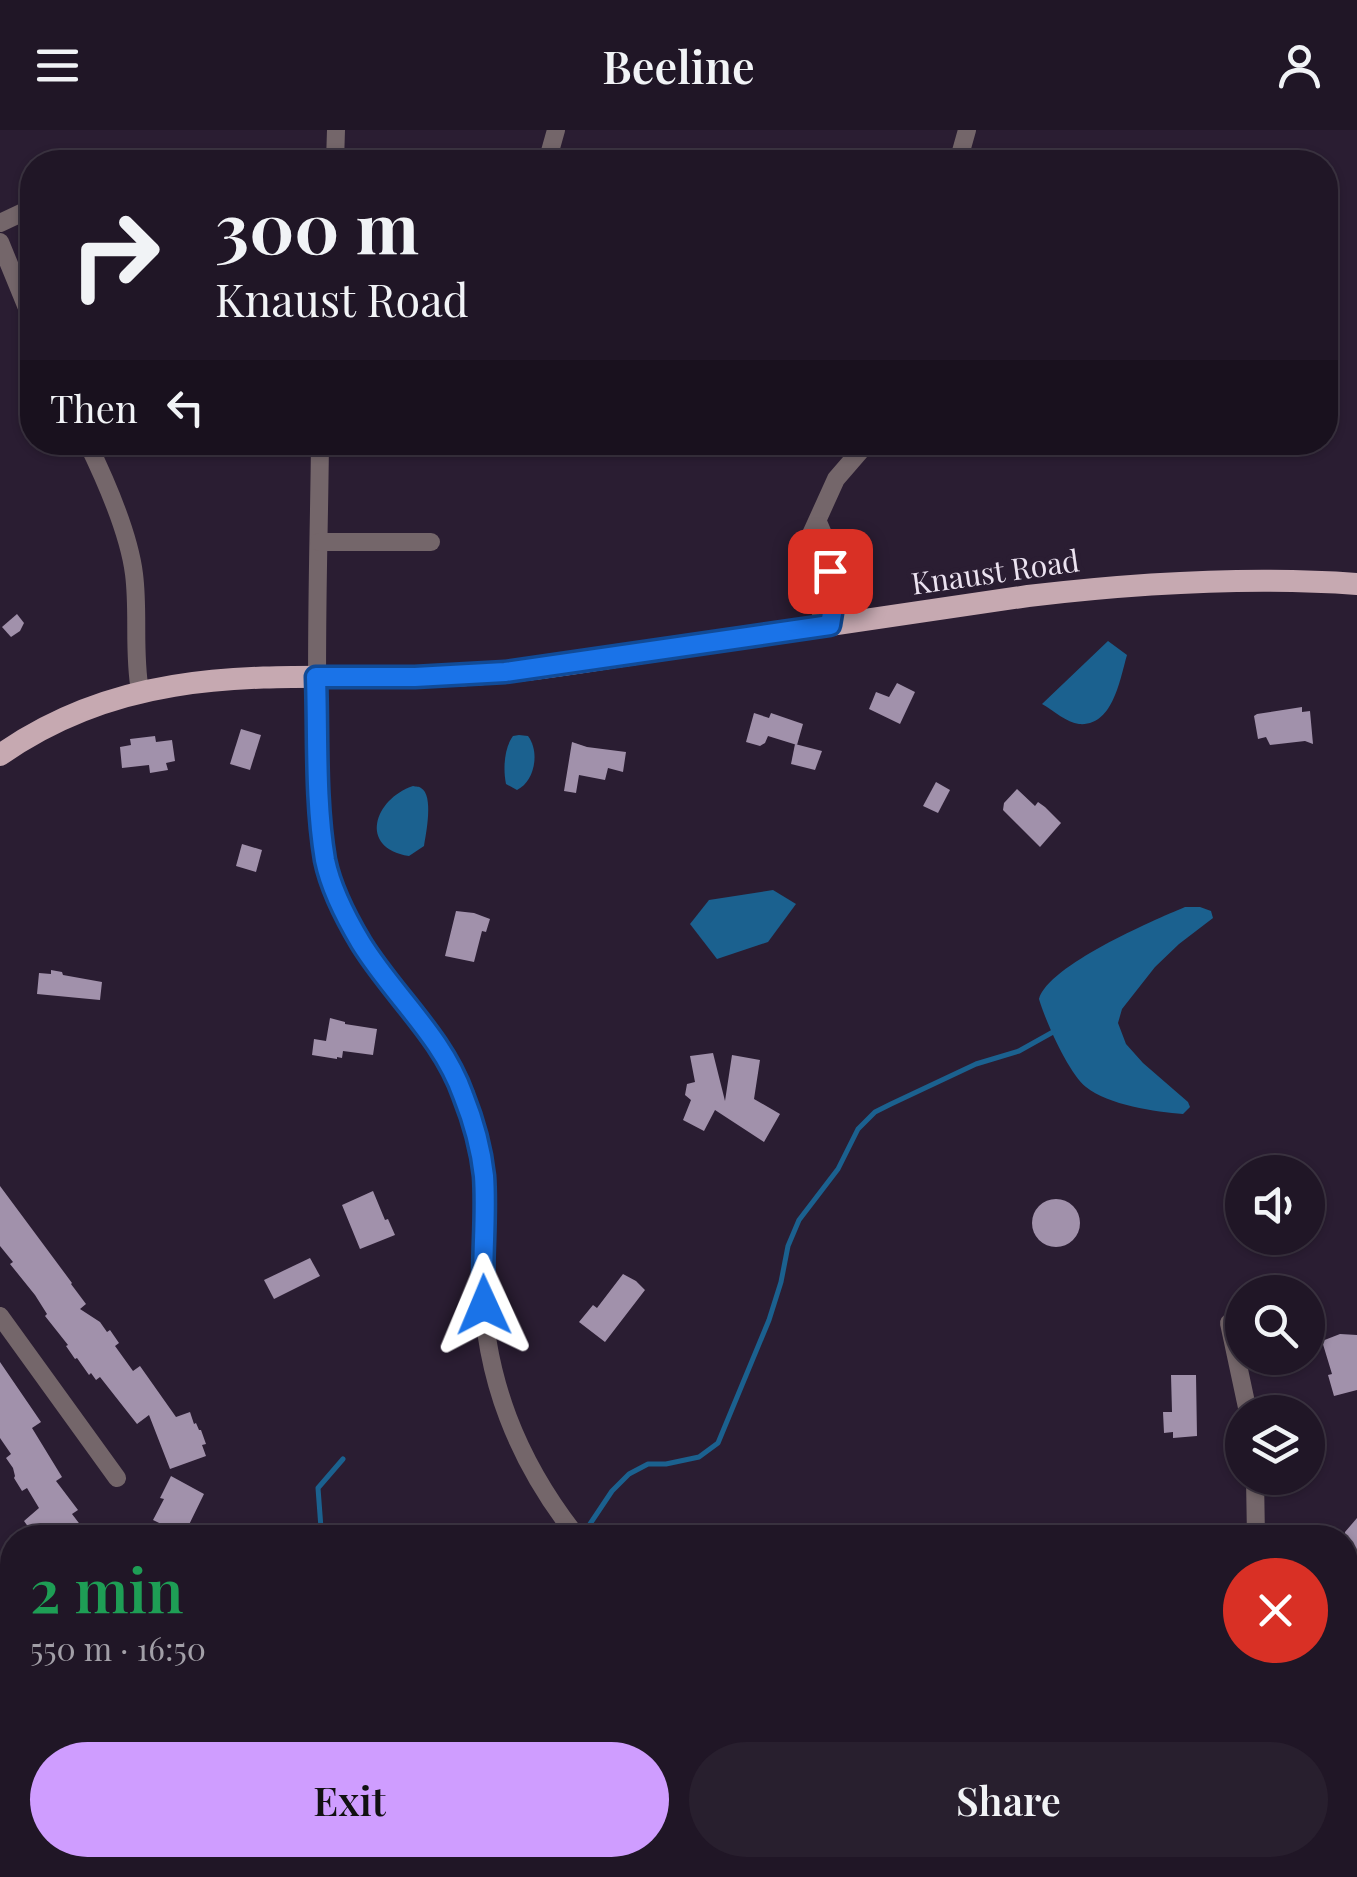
<!DOCTYPE html>
<meta charset="utf-8">
<style>
:root{--surface:#201626;--page:#281f2e;--text:#f1f3f6;--muted:#a29fa7;--line:#3d3543;--accent:#cf9dff}
body{margin:0;font-family:"Playfair Display",serif;background:var(--page);color:var(--text);height:100vh;display:flex;flex-direction:column;font-size:38px;white-space:nowrap}
*{box-sizing:border-box;margin:0}
p{font-size:32px;color:var(--muted)}
.icon{flex:none;width:55px;height:55px;fill:none;stroke:currentColor;stroke-width:2;stroke-linecap:round;stroke-linejoin:round}
.map{position:relative;flex:1;overflow:hidden}
.panel{position:absolute;left:0px;top:1395px;width:1358px;height:352px;display:flex;flex-direction:column;background:var(--surface);border-radius:40px 40px 0 0;box-shadow:0 2px 8px #0004,0 0 0 2px var(--line)}
.panel>*{flex:none}
.top-card{position:absolute;left:20px;top:20px;width:1318px;height:305px;border-radius:40px;box-shadow:0 2px 8px #0004,0 0 0 2px var(--line);background:#201626;color:var(--text);overflow:hidden}
.fabs{position:absolute;left:1225px;top:1025px;display:grid;gap:20px}
.fabs a{display:grid;place-items:center;width:100px;height:100px;border-radius:50%;background:var(--surface);box-shadow:0 2px 8px #0004,0 0 0 2px var(--line);font-size:50px}
.pin{position:absolute;display:grid;place-items:center;width:85px;height:85px;color:#fff;margin:-42px;border-radius:20px;box-shadow:0 5px 15px #0006}
.me{position:absolute;width:110px;margin:-55px;rotate:359deg;stroke-linejoin:round;filter:drop-shadow(0 0 8px #0008)}
.turn{display:flex;align-items:center;gap:35px;height:210px;padding:0 30px;font-size:45px}
.turn .icon{width:130px;height:130px;stroke-width:2.5}
.turn b{display:block;font-size:70px;line-height:85px}
.then{display:flex;align-items:center;height:95px;padding:0 30px;background:#0003;gap:20px;font-size:38px}
.round{display:grid;place-items:center;flex:none;width:105px;height:105px;border-radius:52px;background:var(--page)}
.head{display:flex;align-items:center;justify-content:space-between;height:170px;padding:0 30px}
h1{font-size:60px;font-weight:600;line-height:75px;color:#1e9e55}
.primary-button{display:flex;gap:20px;margin-top:auto;padding:20px 30px}
.primary-button a{flex:1;height:115px;border-radius:60px;background:var(--accent);color:#111;font-size:40px;font-weight:600;line-height:115px;text-align:center}
.primary-button a+a{background:var(--page);color:var(--text)}
header{display:flex;justify-content:space-between;align-items:center;height:130px;padding:0 30px;background:var(--surface);font-size:45px;font-weight:600}
.map>svg:first-child{display:block}
.water{fill:#1b618f}
.lines{fill:none;stroke-linecap:round;stroke-linejoin:round}
.stream{stroke:#1b618f;stroke-width:5}
.building{fill:#a191ab}
.minor{stroke:#74666a;stroke-width:18}
.major{stroke:#c6a9b1;stroke-width:22}
.route-casing{stroke:#114b97;stroke-width:25}
.route{stroke:#1a73e8;stroke-width:18}
.labels{text-anchor:middle;dominant-baseline:central;stroke-width:10;stroke-linejoin:round;paint-order:stroke}
.street-label{font-size:30px;fill:#ebe2f0;stroke:#2a1d32}
</style>
<header><svg class="icon" aria-label="menu" viewBox="0 0 24 24"><path d="M4 6h16M4 12h16M4 18h16"/></svg>Beeline<svg class="icon" aria-label="person" viewBox="0 0 24 24"><circle cx="12" cy="8" r="4"/><path d="M4 21q1-7 8-7t8 7"/></svg></header>
<div class="map">
<svg width="1357" height="1747" viewBox="0 0 1357 1747">
<rect width="100%" height="100%" fill="#2a1d32"/>
<!-- water -->
<g class="water">
<path d="M1108 511 1127 525C1120 549 1113 597 1079 594 1067 593 1053 580 1042 574Z"/>
<path d="M519 605 528 606C540 622 535 651 517 660L506 654C503 639 504 618 513 606Z"/>
<path d="M413 656C416 657 419 656 421 658 434 665 426 704 424 716L409 726C358 718 374 669 413 656Z"/>
<polygon points="773,760 796,774 768,812 717,829 690,794 709,770"/>
<path d="M1185 777H1200L1211 781 1213 788 1179 814 1155 837 1122 879 1118 893 1126 914 1143 933 1188 972 1190 977 1183 984C1156 982 1108 975 1086 957 1069 944 1045 890 1039 869 1049 835 1152 791 1185 777Z"/>
</g>
<g class="lines">
<!-- stream -->
<g class="stream">
<polyline points="588,1397 612,1361 629,1344 648,1334 666,1334 699,1327 718,1313 769,1190 781,1152 788,1116 799,1090 838,1039 858,999 875,982 891,974 976,934 1019,921 1053,902"/>
<polyline points="320,1408 321,1398 318,1358 343,1329"/>
<polyline points="273,1747 276,1735"/>
</g>
</g>
<!-- building -->
<g class="building">
<polygon points="17,484 24,493 20,501 11,507 2,497"/>
<polygon points="897,553 915,562 900,594 869,579 876,562 889,567"/>
<polygon points="1302,577 1302,582 1310,581 1313,614 1305,611 1270,615 1266,607 1258,609 1254,586 1257,584"/>
<polygon points="754,583 769,588 771,583 803,594 797,615 768,606 765,613 760,616 746,612"/>
<polygon points="241,599 261,605 250,640 230,634"/>
<polygon points="155,606 156,612 172,610 175,631 166,633 168,640 150,643 149,635 122,638 120,617 131,615 130,609"/>
<polygon points="572,612 587,617 626,622 623,642 608,638 605,650 579,645 576,663 564,661"/>
<polygon points="795,614 822,621 815,640 791,634"/>
<polygon points="936,652 950,660 938,683 923,676"/>
<polygon points="1017,659 1035,676 1038,672 1045,677 1061,693 1040,717 1003,680 1004,673"/>
<polygon points="242,714 262,720 256,742 236,736"/>
<polygon points="456,781 474,783 490,789 486,802 482,801 474,832 445,826"/>
<polygon points="51,840 62,842 63,845 102,852 100,870 37,864 39,843 51,844"/>
<polygon points="330,888 345,892 345,894 377,899 373,925 343,921 342,928 337,927 337,929 312,925 314,909 326,911"/>
<polygon points="713,923 725,971 732,925 760,930 754,969 780,984 764,1012 715,980 704,1001 683,990 691,970 685,965 687,954 695,952 690,926"/>
<polygon points="0,1056 72,1153 71,1154 86,1174 80,1179 100,1192 107,1202 110,1200 119,1213 115,1216 133,1241 140,1236 176,1287 190,1282 194,1294 196,1293 199,1300 201,1300 206,1314 202,1315 206,1326 170,1339 149,1285 137,1294 100,1247 96,1250 91,1243 89,1245 77,1228 75,1229 66,1216 68,1215 45,1186 47,1184 35,1165 10,1134 13,1132 0,1116"/>
<polygon points="373,1061 385,1090 388,1089 395,1105 360,1119 342,1075"/>
<circle cx="1056" cy="1093" r="24"/>
<polygon points="310,1128 320,1146 274,1169 264,1150"/>
<polygon points="623,1144 636,1151 645,1160 605,1212 579,1192 593,1175 597,1178"/>
<polygon points="1340,1204 1357,1205 1357,1260 1334,1266 1328,1245 1332,1244 1322,1211"/>
<polygon points="0,1232 41,1292 32,1298 62,1347 56,1351 78,1380 72,1384 85,1401 77,1408 47,1408 41,1399 34,1405 24,1391 39,1378 27,1358 22,1361 14,1348 15,1346 13,1338 6,1328 11,1324 0,1308"/>
<polygon points="1171,1245 1196,1245 1197,1306 1173,1308 1173,1302 1164,1303 1163,1282 1172,1282"/>
<polygon points="171,1346 204,1364 184,1405 153,1390 164,1369 160,1368"/>
<polygon points="1357,1388 1357,1438 1352,1433 1345,1441 1345,1402"/>
<polygon points="131,1393 139,1393 141,1408 118,1408 117,1394"/>
<polygon points="12,1561 12,1576 0,1580 0,1565"/>
</g>
<g class="lines">
<!-- minor -->
<g class="minor">
<polyline points="335,32 336,0"/>
<polyline points="547,32 556,0"/>
<polyline points="958,32 967,0"/>
<polyline points="0,93 32,78"/>
<polyline points="0,112 32,190"/>
<path d="M87 312C105 349 129 404 134 444 139 483 133 522 140 561"/>
<path d="M320 312C319 414 315 515 318 616 320 671 319 728 342 780 360 819 391 851 416 885 442 919 463 957 474 999 488 1051 481 1097 482 1150 484 1248 517 1331 578 1408"/>
<polyline points="818,392 826,411 835,471 830,495"/>
<polyline points="319,412 431,412"/>
<polyline points="830,495 815,473 807,413 836,349 868,312"/>
<polyline points="0,1186 117,1348"/>
<polyline points="1229,1193 1248,1282"/>
<polyline points="1255,1348 1256,1408"/>
<polyline points="1345,1553 1357,1557"/>
<polyline points="1268,1735 1273,1747"/>
<polyline points="19,1747 21,1742"/>
</g>
<!-- major -->
<path class="major" d="M0 625C159 513 330 560 509 542 567 536 624 525 682 517 798 500 913 483 1028 466 1138 453 1247 446 1357 454"/>
</g>
<g class="lines">
<defs>
<path id="route" d="M484 1175C481 1132 487 1089 484 1046 481 1018 473 990 463 965 442 906 393 865 361 813 346 788 331 759 325 730 315 670 318 607 316 547H415L505 542 830 495 834 471 830 441"/>
</defs>
<!-- route casing -->
<use href="#route" class="route-casing"/>
<!-- route -->
<use href="#route" class="route"/>
</g>
<g class="labels">
<!-- street labels -->
<g class="street-label">
<text transform="translate(995 441) rotate(-8)">Knaust Road</text>
</g>
</g>
</svg>
<div class="fabs">
<a><svg class="icon" aria-label="sound" viewBox="0 0 24 24"><path d="M4 9h4l5-4v14l-5-4H4zM17 9q2 3 0 6"/></svg></a>
<a><svg class="icon" aria-label="search" viewBox="0 0 24 24"><circle cx="10" cy="10" r="6"/><path d="M15 15l6 6"/></svg></a>
<a><svg class="icon" aria-label="layers" viewBox="0 0 24 24"><path d="M12 4l9 5-9 5-9-5zM3 14l9 5 9-5"/></svg></a>
</div>
<div class="pin" style="left:830px;top:441px;background:#d93025"><svg class="icon" aria-label="arrive" viewBox="0 0 24 24"><path d="M6 21V4h12l-3 4 3 4H6"/></svg></div>
<svg class="me" style="left:484px;top:1175px" viewBox="-20 -20 40 40"><path d="M0-17L14 15 0 8-14 15z" fill="#1a73e8" stroke="#fff" stroke-width="4"/></svg>
<div class="top-card">
<div class="turn"><svg class="icon" aria-label="right" viewBox="0 0 24 24"><path d="M7 20v-9h11M14 6l5 5-5 5"/></svg><div><b>300 m</b>Knaust Road</div></div>
<div class="then">Then<svg class="icon" aria-label="left" viewBox="0 0 24 24"><path d="M17 20v-9H6M10 6l-5 5 5 5"/></svg></div>
</div>
<section class="panel">
<div class="head"><div><h1>2 min</h1><p>550 m · 16:50</p></div><a class="round" style="background:#d93025;color:#fff"><svg class="icon" aria-label="close" viewBox="0 0 24 24"><path d="M6 6l12 12M18 6L6 18"/></svg></a></div>
<div class="primary-button"><a>Exit</a><a>Share</a></div>
</section>
</div>
